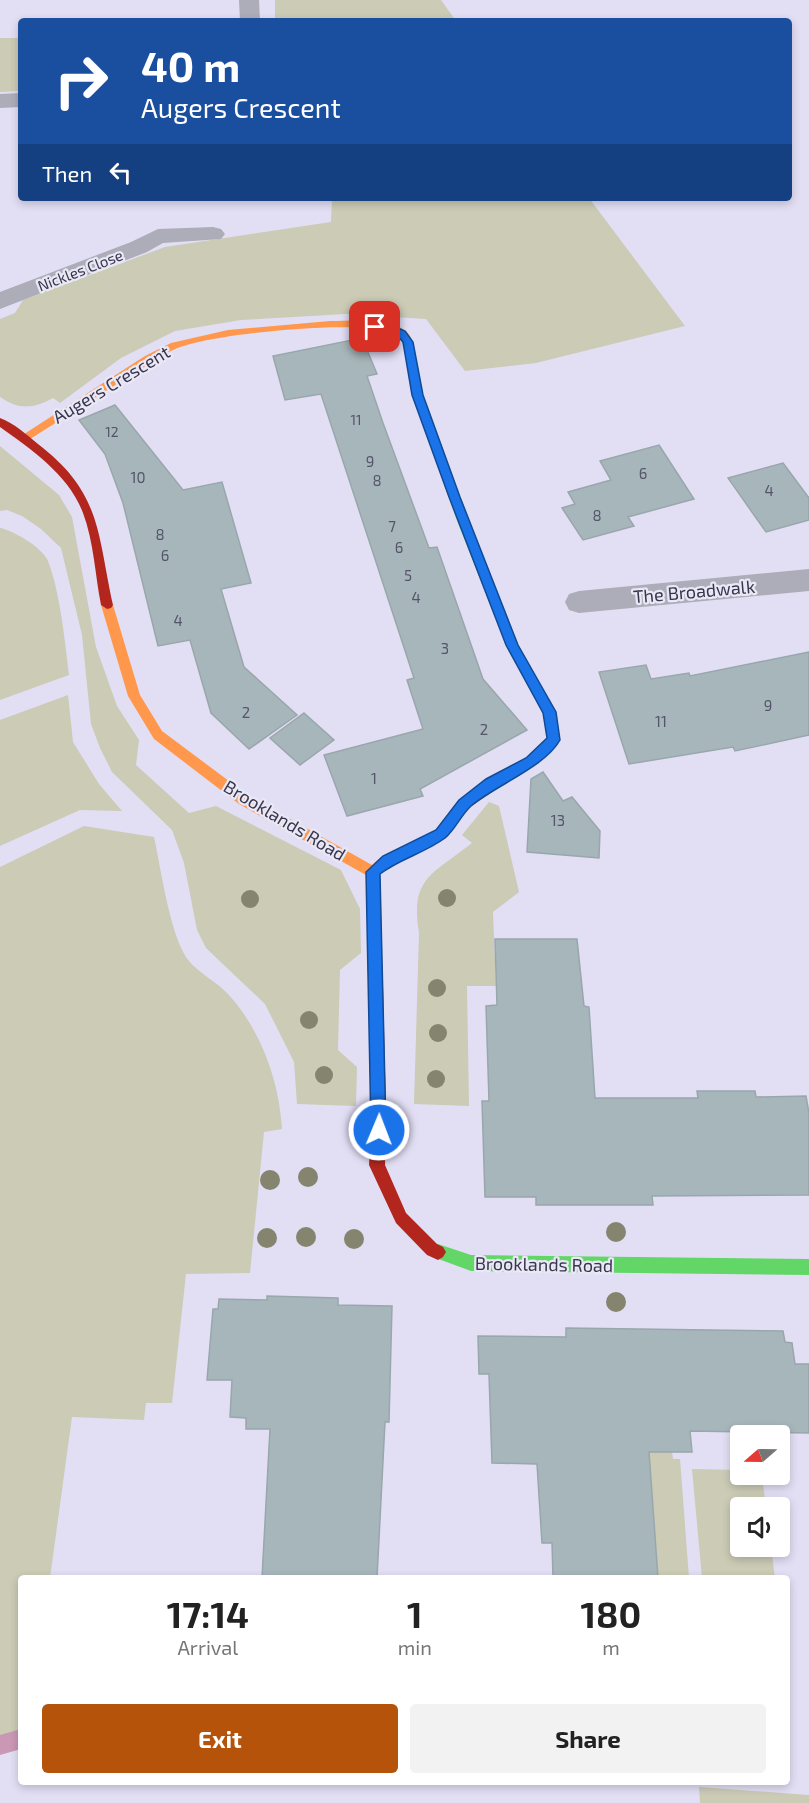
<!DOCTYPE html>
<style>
:root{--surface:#fff;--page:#f2f2f2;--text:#222;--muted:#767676;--accent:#b45309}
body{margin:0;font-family:"Exo 2",sans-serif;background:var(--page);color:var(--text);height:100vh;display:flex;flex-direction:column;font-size:22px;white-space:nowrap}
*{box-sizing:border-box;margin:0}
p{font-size:20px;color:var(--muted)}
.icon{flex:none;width:33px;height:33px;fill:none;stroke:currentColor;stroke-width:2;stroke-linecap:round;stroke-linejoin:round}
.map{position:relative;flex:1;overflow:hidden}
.panel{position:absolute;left:18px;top:1575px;width:772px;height:210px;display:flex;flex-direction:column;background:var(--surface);border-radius:6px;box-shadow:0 3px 9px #0003}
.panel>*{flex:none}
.hud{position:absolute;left:18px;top:18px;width:774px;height:183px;border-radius:6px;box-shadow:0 3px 9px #0003;background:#1a4fa0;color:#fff;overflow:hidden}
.needle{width:39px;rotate:250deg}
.fabs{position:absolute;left:730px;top:1425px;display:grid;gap:12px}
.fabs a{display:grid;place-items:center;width:60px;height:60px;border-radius:6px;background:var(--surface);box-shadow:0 3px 9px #0003;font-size:30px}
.pin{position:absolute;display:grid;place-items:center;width:51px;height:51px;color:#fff;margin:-26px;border-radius:12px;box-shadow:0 3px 9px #0006}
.me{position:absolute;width:66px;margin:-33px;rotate:1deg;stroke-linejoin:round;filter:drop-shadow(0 0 4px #0008)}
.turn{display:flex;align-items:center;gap:21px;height:126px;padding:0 24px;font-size:27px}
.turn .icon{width:78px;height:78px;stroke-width:2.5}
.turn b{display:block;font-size:42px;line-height:51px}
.then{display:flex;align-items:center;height:57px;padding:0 24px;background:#0003;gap:12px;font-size:22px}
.eta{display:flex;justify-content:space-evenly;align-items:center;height:102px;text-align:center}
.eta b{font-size:36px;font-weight:700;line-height:42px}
.button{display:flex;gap:12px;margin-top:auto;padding:12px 24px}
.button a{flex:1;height:69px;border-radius:6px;background:var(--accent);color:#fff;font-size:24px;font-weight:700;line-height:69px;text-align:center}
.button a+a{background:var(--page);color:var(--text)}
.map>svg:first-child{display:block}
.green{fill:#cbcbb6}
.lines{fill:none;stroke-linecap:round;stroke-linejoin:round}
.stream{fill:#ca98b5;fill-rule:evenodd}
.building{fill:#a7b6bb;stroke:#99a7ac;stroke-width:1.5}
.street{fill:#adacb9;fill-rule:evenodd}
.fast{fill:#63d668;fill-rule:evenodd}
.slow{fill:#ff974d;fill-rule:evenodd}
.jam{fill:#b3261e;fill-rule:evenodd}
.tree{fill:#85846e}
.route{fill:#1a73e8;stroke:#114b97;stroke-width:1.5}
.labels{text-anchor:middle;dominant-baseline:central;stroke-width:4.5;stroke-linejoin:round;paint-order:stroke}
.far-number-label{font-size:14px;fill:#545569}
.far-street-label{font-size:15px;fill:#39354e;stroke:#e9e8f5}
.number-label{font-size:15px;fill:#545569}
.street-label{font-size:18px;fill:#39354e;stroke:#e9e8f5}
</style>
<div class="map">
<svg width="809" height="1803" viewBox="0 0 809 1803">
<rect width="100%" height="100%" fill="#e2dff5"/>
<!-- green -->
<g class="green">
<polygon points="275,0 441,0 456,21 275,21"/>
<polygon points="0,38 21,38 21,91 0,92"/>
<path d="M332 198H589L685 326 536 363 465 371 426 319 346 314 241 320 175 331 121 358 60 403 53 398C33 409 19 410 0 397V319L15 313 23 300 165 247 331 222Z"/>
<polygon points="0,446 59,495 72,517 96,647 117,706 139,740 136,765 189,813 216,806 341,870 360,909 361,953 340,970 338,1050 357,1067 356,1106 297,1104 294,1062 265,1004 206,948 197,930 184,863 172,830 112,772 100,748 91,724 82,635 61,548 41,529 22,516 7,510 0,511"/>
<path d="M0 528C13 530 43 548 48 561 60 592 65 641 69 675L0 700Z"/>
<polygon points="68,695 73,742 99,784 122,811 80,810 0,846 0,720"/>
<path d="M489 802 499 806 519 892 493 912 496 986H467L469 1106 414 1104 419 933C410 877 432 875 472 843L462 835Z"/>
<path d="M84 826 154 837C161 868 170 938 189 961 200 974 217 982 228 994 261 1030 279 1080 282 1129L264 1132 250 1273 186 1274 172 1403H146L144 1420 72 1417 50 1578H21V1745L0 1751V867Z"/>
<polygon points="649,1452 672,1452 673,1459 680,1459 689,1578 658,1578"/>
<polygon points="692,1469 741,1470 741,1474 762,1475 766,1507 741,1508 741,1546 771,1547 775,1578 702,1578"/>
<polygon points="699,1787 809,1795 809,1803 700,1803"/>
</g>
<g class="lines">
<!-- stream -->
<polygon class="stream" points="21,1729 21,1749 0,1755 0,1735"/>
</g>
<!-- building -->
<g class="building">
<polygon points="362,338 377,374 367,376 383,423 429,548 437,547 483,679 527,730 420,789 423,796 347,816 324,755 423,729 407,680 414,678 321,394 285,400 273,356"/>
<polygon points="115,405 183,490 222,482 251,583 221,589 244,667 297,715 249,749 211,713 190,640 158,646 123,503 105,454 79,420"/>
<polygon points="659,445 694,499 628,517 634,526 583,540 562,508 575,504 568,492 611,480 600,461"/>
<polygon points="783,463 809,498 809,520 766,532 728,478"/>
<polygon points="809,652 809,735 735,751 733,747 629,764 599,672 646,665 651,679 689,673 690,676"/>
<polygon points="304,713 334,740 300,765 270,738"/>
<polygon points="543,772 563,801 572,797 600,831 599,858 527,852 531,779"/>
<polygon points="495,939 577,939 584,1006 589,1007 595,1098 698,1098 697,1091 755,1091 756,1097 806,1096 809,1113 809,1195 652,1196 653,1205 536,1205 536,1197 485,1197 482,1101 489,1101 486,1006 497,1005"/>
<polygon points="267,1296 338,1298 338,1305 392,1306 389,1422 385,1422 377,1578 262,1578 270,1429 246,1429 246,1418 230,1417 232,1380 207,1380 213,1309 218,1309 219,1299 267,1300"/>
<polygon points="566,1328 783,1331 785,1342 792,1343 795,1364 809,1364 809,1433 690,1431 692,1452 649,1452 658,1578 553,1578 552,1543 542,1543 537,1464 492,1463 489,1374 479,1374 478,1336 566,1337"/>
</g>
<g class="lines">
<!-- street -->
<g class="street">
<polygon points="239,0 259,0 260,21 240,21"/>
<polygon points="21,93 21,107 0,108 0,94"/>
<polygon points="213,227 221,229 225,234 221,239 163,243 147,252 0,309 0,292 131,242 158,229"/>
<polygon points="809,569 809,591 579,613 569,610 565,602 569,594 579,591"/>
</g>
<!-- fast -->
<g class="fast">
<polygon points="410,350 415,353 423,395 468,518 518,644 556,712 560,740 558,744 534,766 507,779 501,774 502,770 526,758 547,738 544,712 506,645 456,518 413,395 405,353"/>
<polygon points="438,1244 471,1255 809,1259 809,1275 471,1271 433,1257 430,1252 433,1247"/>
</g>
<!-- slow -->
<g class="slow">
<path d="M330 321C352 321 387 317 406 331 412 336 414 346 415 353L410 356 406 355C404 349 404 339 397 335 367 317 222 334 187 345 178 347 169 352 161 356L27 441 23 442 18 438 145 356 171 343 228 330Z"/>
<polygon points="107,601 113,605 140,695 162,731 249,796 372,865 382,856 436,830 459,800 502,770 512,770 513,774 512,778 469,808 446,838 392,864 380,874 383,986 381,990 376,992 371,990 369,986 366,875 239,804 154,739 128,696 101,605"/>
</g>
<!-- jam -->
<g class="jam">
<path d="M0 418C14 423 27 435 38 444 102 493 97 533 113 605L111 608 107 609 101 605C95 575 94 542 83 513 69 475 32 450 0 427Z"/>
<polygon points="376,980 381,982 383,986 386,1112 385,1165 406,1213 437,1244 443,1247 446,1252 443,1257 438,1260 427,1255 396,1223 369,1165 372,1112 369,986 371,982"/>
</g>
</g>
<!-- trees -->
<g class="tree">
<circle cx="447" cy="898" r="9"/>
<circle cx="250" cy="899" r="9"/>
<circle cx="437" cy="988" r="9"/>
<circle cx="309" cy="1020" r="9"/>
<circle cx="438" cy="1033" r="9"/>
<circle cx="324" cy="1075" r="9"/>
<circle cx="436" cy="1079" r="9"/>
<circle cx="308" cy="1177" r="10"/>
<circle cx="270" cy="1180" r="10"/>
<circle cx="616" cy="1232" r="10"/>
<circle cx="306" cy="1237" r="10"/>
<circle cx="267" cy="1238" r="10"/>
<circle cx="354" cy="1239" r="10"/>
<circle cx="616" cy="1302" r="10"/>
</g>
<!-- route -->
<path class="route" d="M375 323 391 325 405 331 413 342 423 395 460 497 518 645 556 712 560 740C545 767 496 785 471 806 461 815 455 830 445 838 425 853 399 859 380 874L386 1130 384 1135 379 1137 373 1135 371 1130 366 872 383 856 436 830 459 800 486 779 526 758 547 738 543 713 506 645 449 497 412 395 403 342C394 331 385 332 372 329L370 327Z"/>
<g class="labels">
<!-- far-number labels -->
<g class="far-number-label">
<text x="356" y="419">11</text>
<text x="112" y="431">12</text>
</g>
<!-- far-street labels -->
<g class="far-street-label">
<text transform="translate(80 270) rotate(-21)">Nickles Close</text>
</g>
<!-- number labels -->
<g class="number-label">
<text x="370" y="461">9</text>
<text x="643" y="473">6</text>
<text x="138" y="477">10</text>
<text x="377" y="480">8</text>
<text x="769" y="490">4</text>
<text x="597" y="515">8</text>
<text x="392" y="526">7</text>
<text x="160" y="534">8</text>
<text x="399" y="547">6</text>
<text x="165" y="555">6</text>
<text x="408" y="575">5</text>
<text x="416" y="597">4</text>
<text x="178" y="620">4</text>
<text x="445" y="648">3</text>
<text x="768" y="705">9</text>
<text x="246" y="712">2</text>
<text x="661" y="721">11</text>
<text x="484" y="729">2</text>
<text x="374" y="778">1</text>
<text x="558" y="820">13</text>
</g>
<!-- street labels -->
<g class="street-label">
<text transform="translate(111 384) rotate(-31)">Augers Crescent</text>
<text transform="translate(694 591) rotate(-5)">The Broadwalk</text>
<text transform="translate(285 820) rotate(31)">Brooklands Road</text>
<text transform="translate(544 1264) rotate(1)">Brooklands Road</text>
</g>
</g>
</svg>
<div class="fabs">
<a><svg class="needle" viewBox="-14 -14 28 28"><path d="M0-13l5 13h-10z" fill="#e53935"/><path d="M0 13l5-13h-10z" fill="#767676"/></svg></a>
<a><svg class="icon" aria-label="sound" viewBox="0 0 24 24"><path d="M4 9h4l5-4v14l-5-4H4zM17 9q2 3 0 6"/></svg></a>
</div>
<div class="pin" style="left:375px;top:327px;background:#d93025"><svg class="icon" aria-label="arrive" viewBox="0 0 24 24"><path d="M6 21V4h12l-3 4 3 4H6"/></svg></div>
<svg class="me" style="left:379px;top:1130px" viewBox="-20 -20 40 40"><circle r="17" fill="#1a73e8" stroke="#fff" stroke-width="3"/><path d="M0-11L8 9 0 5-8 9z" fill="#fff"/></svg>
<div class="hud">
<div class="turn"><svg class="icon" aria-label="right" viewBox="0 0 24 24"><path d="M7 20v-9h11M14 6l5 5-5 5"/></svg><div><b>40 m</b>Augers Crescent</div></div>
<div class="then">Then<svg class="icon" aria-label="left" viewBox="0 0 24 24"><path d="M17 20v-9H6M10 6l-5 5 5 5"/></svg></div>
</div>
<section class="panel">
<div class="eta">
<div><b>17:14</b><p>Arrival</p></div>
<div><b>1</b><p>min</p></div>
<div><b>180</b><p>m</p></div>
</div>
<div class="button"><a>Exit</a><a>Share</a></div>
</section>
</div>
